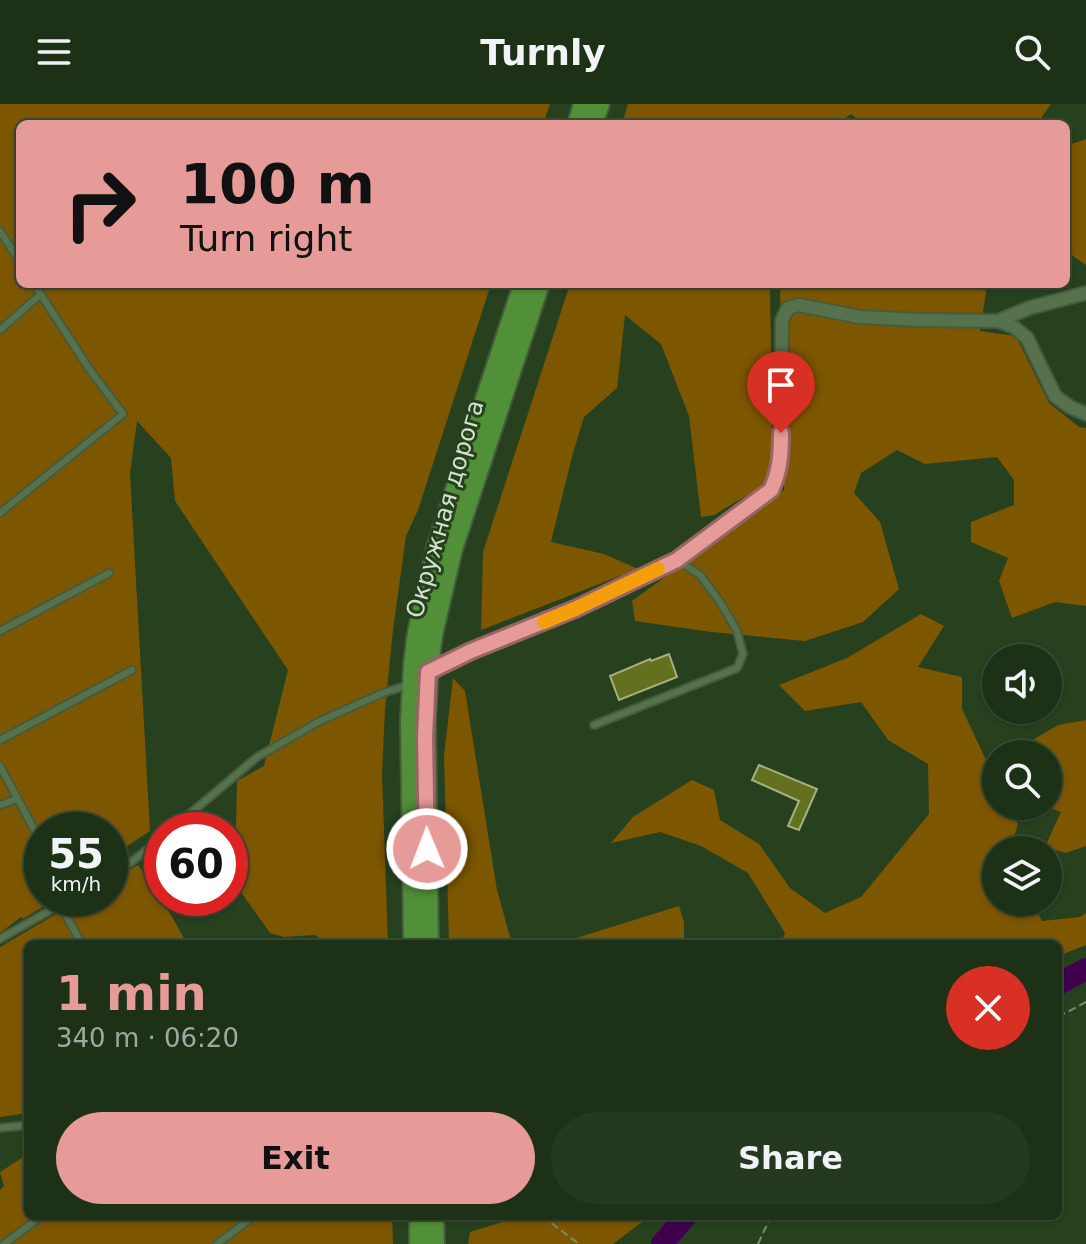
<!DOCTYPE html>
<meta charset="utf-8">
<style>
:root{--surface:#1d3117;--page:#253920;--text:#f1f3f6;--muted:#a0a9a1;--line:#3b4c36;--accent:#e69b98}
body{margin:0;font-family:"DejaVu Sans",sans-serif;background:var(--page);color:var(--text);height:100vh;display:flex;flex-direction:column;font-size:30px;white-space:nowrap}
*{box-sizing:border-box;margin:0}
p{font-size:26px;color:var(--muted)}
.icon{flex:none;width:44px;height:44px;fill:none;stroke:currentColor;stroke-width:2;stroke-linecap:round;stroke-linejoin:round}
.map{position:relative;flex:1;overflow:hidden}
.drawer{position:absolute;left:24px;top:836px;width:1038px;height:280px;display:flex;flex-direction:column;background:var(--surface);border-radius:12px;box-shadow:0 2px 6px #0004,0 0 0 2px var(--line)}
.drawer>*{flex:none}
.top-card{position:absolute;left:16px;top:16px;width:1054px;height:168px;border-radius:12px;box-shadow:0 2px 6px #0004,0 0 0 2px var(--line);background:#e69b98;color:#111;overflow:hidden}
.tools{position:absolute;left:982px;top:540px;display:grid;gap:16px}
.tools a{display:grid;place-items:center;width:80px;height:80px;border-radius:50%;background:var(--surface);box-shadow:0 2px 6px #0004,0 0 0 2px var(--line);font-size:40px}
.speed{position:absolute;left:24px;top:708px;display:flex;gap:16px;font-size:40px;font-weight:700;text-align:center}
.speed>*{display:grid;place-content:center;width:104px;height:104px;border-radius:50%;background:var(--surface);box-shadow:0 2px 6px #0004,0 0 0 2px var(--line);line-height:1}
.speed small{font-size:20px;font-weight:400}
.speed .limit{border:12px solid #d22;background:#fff;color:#111}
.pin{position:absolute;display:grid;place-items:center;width:68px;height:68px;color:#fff;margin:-82px -34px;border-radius:50% 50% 50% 0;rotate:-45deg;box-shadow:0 0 8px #0007}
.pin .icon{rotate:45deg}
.me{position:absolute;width:88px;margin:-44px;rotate:359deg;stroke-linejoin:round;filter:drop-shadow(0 0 6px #0008)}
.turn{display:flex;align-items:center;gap:28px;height:168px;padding:0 32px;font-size:36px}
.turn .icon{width:104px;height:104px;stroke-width:2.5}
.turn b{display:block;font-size:56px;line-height:68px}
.round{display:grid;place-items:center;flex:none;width:84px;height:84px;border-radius:42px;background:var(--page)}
.overview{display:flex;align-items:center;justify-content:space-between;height:136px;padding:0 32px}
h1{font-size:48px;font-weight:700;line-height:60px;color:var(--accent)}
.action{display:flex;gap:16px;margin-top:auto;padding:16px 32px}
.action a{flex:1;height:92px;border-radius:48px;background:var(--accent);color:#111;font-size:32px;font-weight:700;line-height:92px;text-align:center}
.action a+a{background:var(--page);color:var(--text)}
header{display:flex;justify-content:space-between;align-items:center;height:104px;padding:0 32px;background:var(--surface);font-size:36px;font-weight:700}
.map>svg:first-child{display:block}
.green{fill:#7d5600}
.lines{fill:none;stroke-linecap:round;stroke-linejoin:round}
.river{stroke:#3f004e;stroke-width:22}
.building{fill:#63701e;stroke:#a6b082;stroke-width:2}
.lane-casing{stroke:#455b3e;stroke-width:10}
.street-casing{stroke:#455b3e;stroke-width:16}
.primary-casing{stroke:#455b3e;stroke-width:22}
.path{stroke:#778c70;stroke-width:2;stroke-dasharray:8 4;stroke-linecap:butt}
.lane{stroke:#56724d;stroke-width:6}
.street{stroke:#56724d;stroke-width:12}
.primary{stroke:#518f38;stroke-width:18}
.route-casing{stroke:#966563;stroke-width:20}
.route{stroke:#e69b98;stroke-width:14}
.slow{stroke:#f59e0b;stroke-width:14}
.labels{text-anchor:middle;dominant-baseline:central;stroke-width:6;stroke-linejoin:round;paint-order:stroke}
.street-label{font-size:24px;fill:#d2e2cd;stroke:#27411f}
</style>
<header><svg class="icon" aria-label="menu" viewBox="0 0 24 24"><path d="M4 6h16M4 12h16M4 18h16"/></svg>Turnly<svg class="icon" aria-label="search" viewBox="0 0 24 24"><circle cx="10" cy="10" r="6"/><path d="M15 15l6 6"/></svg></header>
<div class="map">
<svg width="1086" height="1140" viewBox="0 0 1086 1140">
<rect width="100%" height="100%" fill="#27411f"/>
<!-- green -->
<g class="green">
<polygon points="0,0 550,0 543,20 20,20 20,180 491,180 418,406 406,432 393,526 385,605 382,669 388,840 328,840 315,831 284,833 270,829 243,791 235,769 237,677 264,662 288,566 175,397 171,354 137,317 130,370 150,727 115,750 110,761 110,726 42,726 42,794 57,794 23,815 21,813 0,829"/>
<polygon points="628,0 1051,0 1037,20 864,20 851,10 838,20 622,20"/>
<polygon points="1086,35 1086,161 1066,147 1066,42"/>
<polygon points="570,180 770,180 773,376 714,411 701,413 689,312 661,240 625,211 617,284 584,313 573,349 551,438 604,450 638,465 481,526 483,448"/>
<polygon points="780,180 983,180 986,188 980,227 1016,232 1049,299 1079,323 1086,324 1086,502 1055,498 1012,514 999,477 1008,454 971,438 971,418 1014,401 1014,376 997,353 925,360 897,346 861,369 854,389 880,418 899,485 863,518 805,537 711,528 635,517 632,497 784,386"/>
<polygon points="921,510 944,522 918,563 962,573 962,605 996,677 996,702 1009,702 1018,720 1010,746 996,746 996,798 1032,798 1042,817 1080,813 1086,809 1086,841 1058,852 1058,840 781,840 785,829 748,769 701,742 660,728 611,739 633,713 692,676 714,686 720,716 759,740 790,784 825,809 861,793 929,710 928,660 888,636 861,598 805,607 779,581 847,554"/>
<polygon points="453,574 465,587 497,786 512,840 449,840 444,651"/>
<polygon points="1086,616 1086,742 1066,749 1045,743 1061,708 1045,702 1048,702 1048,650 1026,650 1026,640 1058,621"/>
<path d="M138 761C157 786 172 812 187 840H28V1009L0 1013V843L56 810 61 812 87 794H110V778Z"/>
<polygon points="679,802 684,818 684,840 557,840"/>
<polygon points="28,1050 28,1112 392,1112 393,1140 0,1140 0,1086 4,1082 0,1068"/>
<polygon points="517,1112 650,1112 613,1140 468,1140 470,1128 515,1114"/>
</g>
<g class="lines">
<!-- river -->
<g class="river">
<polyline points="1058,880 1086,865"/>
<polyline points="662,1140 686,1112"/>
</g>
</g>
<!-- building -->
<g class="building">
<polygon points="669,550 677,573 619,596 610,572 650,555 651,557"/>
<polygon points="759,661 817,685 799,726 788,722 799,697 752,676"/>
</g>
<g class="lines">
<defs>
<g id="lane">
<polyline points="0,127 20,158"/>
<polyline points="0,226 41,190"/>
<polyline points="0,409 123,310 90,266 34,180"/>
<polyline points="0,527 109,469"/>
<polyline points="594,621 737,564 743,550 737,527 720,498 700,471 677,456"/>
<polyline points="0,636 132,566"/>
<polyline points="0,662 42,740"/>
<polyline points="0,701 17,695"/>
<polyline points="171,726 257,653 320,617 383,589 408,581"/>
<polyline points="110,771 130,759 162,734"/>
<polyline points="60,801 82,840"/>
<polyline points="0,835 72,794"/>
<polyline points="645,840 649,839"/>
<polyline points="0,1024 28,1021"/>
<polyline points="4,1140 42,1112"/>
<polyline points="217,1140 254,1112"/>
</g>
<g id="street">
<polyline points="998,217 1014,223 1027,234 1055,292 1070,303 1086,310"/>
<polyline points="424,570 471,547 575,505 677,456 771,386 777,373 781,357 782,216 788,204 799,201 860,213 920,216 998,217 1029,204 1086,189"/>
</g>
<g id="primary">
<polyline points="577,20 583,0"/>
<polyline points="593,20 600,0"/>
<polyline points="413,840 410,616 413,560 417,529 437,440 523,180"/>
<polyline points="429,840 426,617 429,562 433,531 453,445 540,180"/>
<polyline points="419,1112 419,1140"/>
<polyline points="434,1112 435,1140"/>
</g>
</defs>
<!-- lane casing -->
<use href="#lane" class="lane-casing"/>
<!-- street casing -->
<use href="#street" class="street-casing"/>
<!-- primary casing -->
<use href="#primary" class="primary-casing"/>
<!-- path -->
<g class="path">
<polyline points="1058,913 1086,898"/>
<polyline points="542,1112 579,1140"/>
<polyline points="758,1140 771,1112"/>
</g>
<!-- lane -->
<use href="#lane" class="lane"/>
<!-- street -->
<use href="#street" class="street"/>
<!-- primary -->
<use href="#primary" class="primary"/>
</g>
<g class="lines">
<defs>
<path id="route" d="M427 745 425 633 428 568 471 547 575 505 677 456 771 386C780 367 781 350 781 329"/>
</defs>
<!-- route casing -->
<use href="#route" class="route-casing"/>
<!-- route -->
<use href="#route" class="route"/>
<!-- slow -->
<polyline class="slow" points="544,518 575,505 658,465"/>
</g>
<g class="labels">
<!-- street labels -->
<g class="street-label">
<text transform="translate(445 405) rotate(-74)">Окружная дорога</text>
</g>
</g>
</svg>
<div class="tools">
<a><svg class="icon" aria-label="sound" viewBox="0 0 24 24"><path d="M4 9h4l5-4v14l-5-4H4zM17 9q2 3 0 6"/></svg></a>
<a><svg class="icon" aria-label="search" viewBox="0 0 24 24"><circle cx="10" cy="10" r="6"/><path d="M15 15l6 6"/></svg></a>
<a><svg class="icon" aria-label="layers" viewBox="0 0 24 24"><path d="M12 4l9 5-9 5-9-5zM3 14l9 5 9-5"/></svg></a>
</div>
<div class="speed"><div>55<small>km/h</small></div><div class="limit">60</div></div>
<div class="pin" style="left:781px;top:329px;background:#d93025"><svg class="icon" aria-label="arrive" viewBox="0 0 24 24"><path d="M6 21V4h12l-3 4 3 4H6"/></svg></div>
<svg class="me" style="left:427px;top:745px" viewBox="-20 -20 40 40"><circle r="17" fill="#e69b98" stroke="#fff" stroke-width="3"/><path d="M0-11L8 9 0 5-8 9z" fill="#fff"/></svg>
<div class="top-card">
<div class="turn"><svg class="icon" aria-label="right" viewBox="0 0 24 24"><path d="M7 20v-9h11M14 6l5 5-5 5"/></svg><div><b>100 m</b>Turn right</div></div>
</div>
<section class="drawer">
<div class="overview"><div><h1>1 min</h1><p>340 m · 06:20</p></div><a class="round" style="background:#d93025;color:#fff"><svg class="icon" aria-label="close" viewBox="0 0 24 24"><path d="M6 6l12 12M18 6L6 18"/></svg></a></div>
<div class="action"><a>Exit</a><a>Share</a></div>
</section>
</div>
